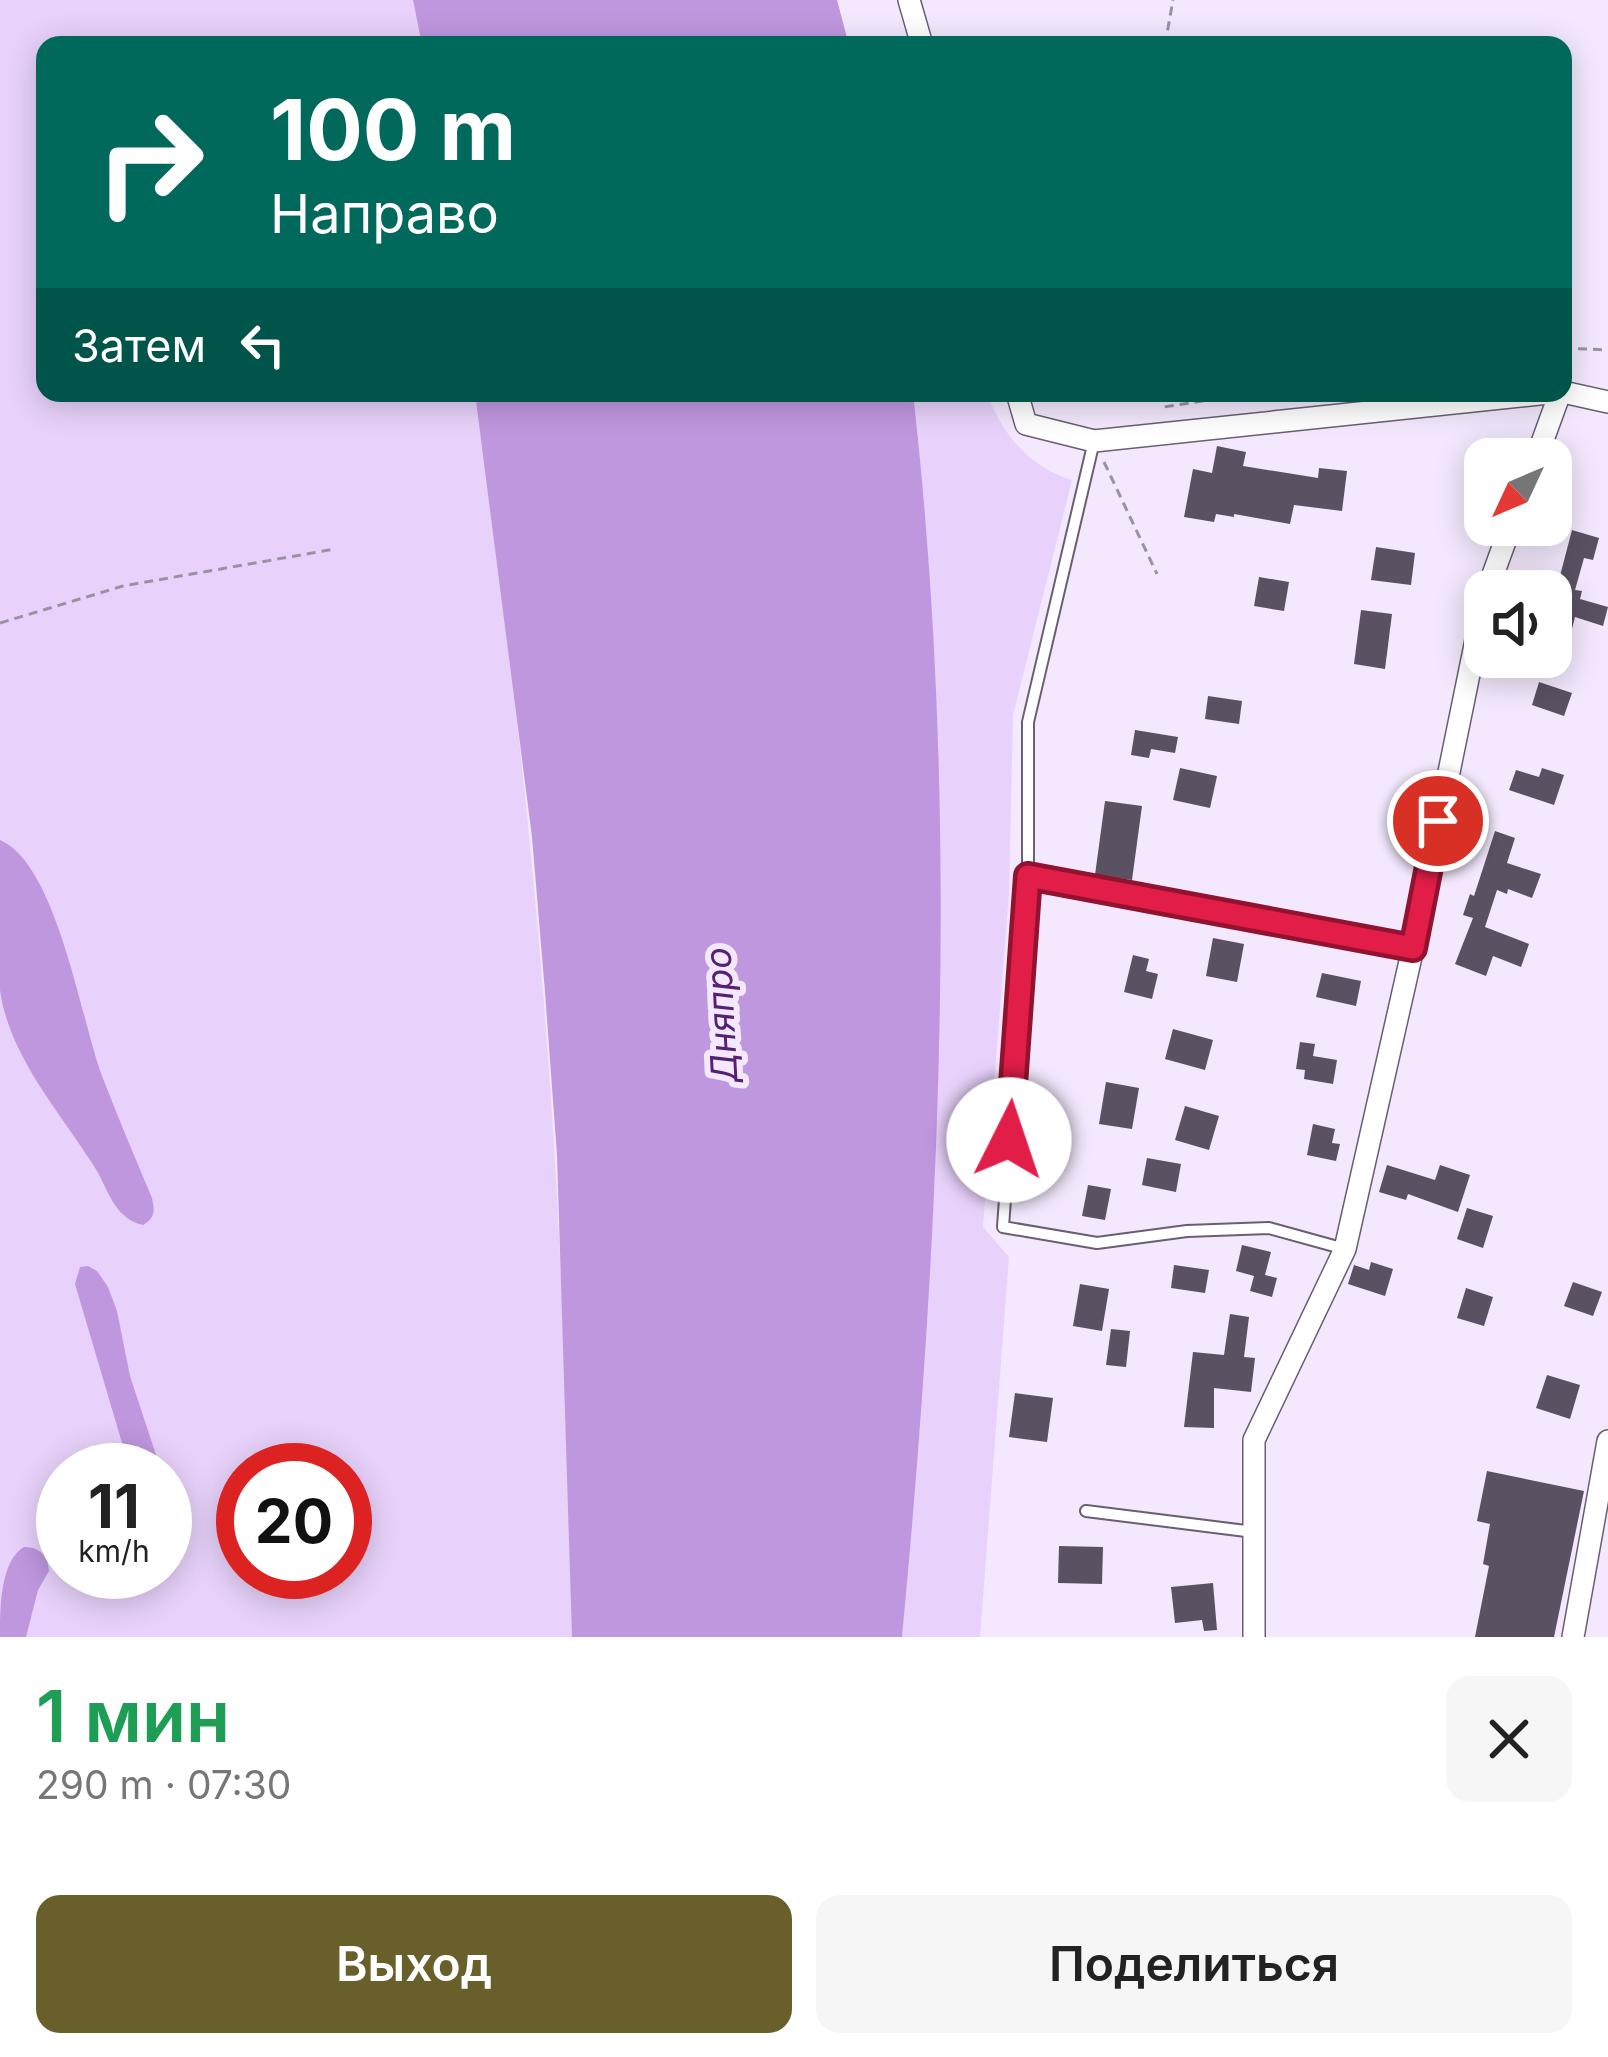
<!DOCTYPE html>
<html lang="ru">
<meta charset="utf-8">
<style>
:root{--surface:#fff;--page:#f6f6f6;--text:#222;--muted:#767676;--accent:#685f2b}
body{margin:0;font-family:Inter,sans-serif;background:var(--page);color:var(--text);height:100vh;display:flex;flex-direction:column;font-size:45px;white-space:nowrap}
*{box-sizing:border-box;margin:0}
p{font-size:39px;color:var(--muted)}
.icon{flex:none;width:66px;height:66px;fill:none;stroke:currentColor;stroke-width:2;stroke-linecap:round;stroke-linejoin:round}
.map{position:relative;height:1637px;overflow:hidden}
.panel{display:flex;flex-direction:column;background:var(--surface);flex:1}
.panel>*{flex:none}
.banner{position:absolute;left:36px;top:36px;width:1536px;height:366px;border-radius:24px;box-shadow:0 6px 30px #0003;background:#00695c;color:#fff;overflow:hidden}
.needle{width:78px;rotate:226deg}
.fabs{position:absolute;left:1464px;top:438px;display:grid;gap:24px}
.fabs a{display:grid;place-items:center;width:108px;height:108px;border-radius:24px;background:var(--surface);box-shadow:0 6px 30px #0003;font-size:60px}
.speed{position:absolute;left:36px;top:1443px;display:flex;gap:24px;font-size:60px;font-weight:700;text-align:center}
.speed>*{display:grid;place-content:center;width:156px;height:156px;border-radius:50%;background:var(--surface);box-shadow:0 6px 30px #0003;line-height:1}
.speed small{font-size:30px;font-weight:400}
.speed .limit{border:18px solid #d22;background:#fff;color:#111}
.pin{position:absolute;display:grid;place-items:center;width:102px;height:102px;color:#fff;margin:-51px;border:6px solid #fff;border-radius:50%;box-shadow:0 3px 12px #0007}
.me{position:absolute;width:132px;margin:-66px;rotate:4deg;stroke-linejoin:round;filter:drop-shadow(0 0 9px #0008)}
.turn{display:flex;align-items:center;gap:42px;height:252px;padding:0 36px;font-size:54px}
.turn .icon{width:156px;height:156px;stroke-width:2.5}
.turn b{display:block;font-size:84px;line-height:102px}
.then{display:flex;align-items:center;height:114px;padding:0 36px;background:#0003;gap:24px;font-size:45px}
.round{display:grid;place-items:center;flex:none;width:126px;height:126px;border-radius:24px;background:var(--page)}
.head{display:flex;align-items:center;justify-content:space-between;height:204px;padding:0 36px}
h1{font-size:72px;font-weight:600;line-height:90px;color:#1e9e55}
.cta{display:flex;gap:24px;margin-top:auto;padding:24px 36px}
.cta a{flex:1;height:138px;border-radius:24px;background:var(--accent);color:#fff;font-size:48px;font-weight:600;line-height:138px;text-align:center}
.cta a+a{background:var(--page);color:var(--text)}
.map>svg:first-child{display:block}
.green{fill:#e8d2fb;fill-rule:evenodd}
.water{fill:#bf97df}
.building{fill:#5a5162}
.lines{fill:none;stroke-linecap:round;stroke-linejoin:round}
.lane-casing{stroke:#695f71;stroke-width:14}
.street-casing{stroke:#695f71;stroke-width:24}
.path{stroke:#9a92a1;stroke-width:3;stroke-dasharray:9 6;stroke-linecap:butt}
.lane{stroke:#fff;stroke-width:10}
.street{stroke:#fff;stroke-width:21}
.route-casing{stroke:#92132f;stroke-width:30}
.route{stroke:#e11d48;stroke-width:21}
.labels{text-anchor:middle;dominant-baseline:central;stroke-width:12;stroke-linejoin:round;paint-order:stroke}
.water-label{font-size:36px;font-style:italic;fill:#552175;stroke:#f3e8fd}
</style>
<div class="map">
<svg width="1608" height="1637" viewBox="0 0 1608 1637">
<rect width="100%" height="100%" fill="#f3e8fd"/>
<!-- green -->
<g class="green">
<path d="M0 0H413L422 45H45V393H475C521 713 553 1032 564 1355 567 1449 574 1543 572 1637H0ZM63 1470H165V1572H63ZM243 1470H345V1572H243Z"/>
<path d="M913 393H987C1002 434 1029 467 1072 480L1013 715 1009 893 983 1227 1009 1257 980 1637H902C936 1223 960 807 913 393Z"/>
</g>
<!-- water -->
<g class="water">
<polygon points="413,0 837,0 849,45 422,45"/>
<path d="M475 393H913C960 805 941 1225 902 1637H572L557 1155 545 992 532 837Z"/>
<path d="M0 840C57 864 81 1020 102 1076 118 1117 135 1158 152 1198 155 1211 155 1218 143 1225 112 1218 108 1186 92 1163 58 1110 9 1055 0 990 0 942 0 889 0 840Z"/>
<polygon points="88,1266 97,1271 108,1287 117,1311 130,1376 161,1470 130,1470 75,1284 80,1267"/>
<path d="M24 1547C39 1547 48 1555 49 1571L38 1590 26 1637H0C0 1609 0 1561 24 1547Z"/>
</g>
<!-- building -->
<g class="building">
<polygon points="1217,446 1246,452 1243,466 1318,478 1319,468 1347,471 1342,511 1294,505 1290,524 1234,514 1234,517 1216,514 1214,522 1184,517 1193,469 1212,473"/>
<polygon points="1572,530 1599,538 1593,560 1584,558 1575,590 1582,591 1580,599 1608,607 1603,626 1575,617 1571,633 1551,628 1551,610"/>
<polygon points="1376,547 1415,553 1411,585 1371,580"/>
<polygon points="1259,577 1289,582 1284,611 1254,606"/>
<polygon points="1361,610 1392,614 1385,669 1354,664"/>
<polygon points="1539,682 1572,693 1564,716 1532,705"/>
<polygon points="1208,696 1242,701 1239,724 1205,719"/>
<polygon points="1135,730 1178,737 1175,753 1151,749 1149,758 1131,755"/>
<polygon points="1180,768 1217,776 1210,808 1173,800"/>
<polygon points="1542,768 1564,775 1554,805 1509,790 1516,770 1539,777"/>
<polygon points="1105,801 1142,806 1132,880 1095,875"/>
<polygon points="1495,831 1515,838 1507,863 1541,874 1532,898 1508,889 1507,894 1497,890 1485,927 1529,944 1521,967 1493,956 1486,976 1455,964 1473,918 1463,915 1470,894 1474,896"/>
<polygon points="1213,938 1244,944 1237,982 1206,976"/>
<polygon points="1133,955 1149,959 1146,971 1158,974 1152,999 1124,992"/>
<polygon points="1322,973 1361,981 1356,1006 1316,997"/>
<polygon points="1173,1029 1213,1040 1205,1070 1165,1059"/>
<polygon points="1300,1042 1315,1044 1313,1056 1337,1060 1333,1084 1304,1079 1305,1070 1296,1069"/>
<polygon points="1106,1082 1139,1088 1132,1129 1099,1124"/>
<polygon points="1185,1106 1219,1116 1209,1150 1175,1140"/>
<polygon points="1313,1124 1335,1129 1332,1143 1340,1144 1336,1161 1307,1155"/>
<polygon points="1147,1158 1181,1164 1176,1192 1142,1185"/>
<polygon points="1387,1165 1435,1180 1440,1165 1470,1175 1458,1212 1408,1194 1406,1200 1379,1192"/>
<polygon points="1088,1185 1111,1189 1105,1220 1082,1216"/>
<polygon points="1467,1208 1493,1216 1483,1248 1457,1239"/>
<polygon points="1242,1245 1271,1252 1265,1275 1277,1278 1272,1297 1250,1291 1254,1276 1236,1271"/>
<polygon points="1371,1262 1393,1269 1385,1296 1348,1284 1354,1265 1369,1270"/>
<polygon points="1174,1265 1209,1270 1205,1293 1171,1288"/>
<polygon points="1573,1282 1602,1292 1593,1316 1564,1306"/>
<polygon points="1080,1284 1109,1289 1102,1331 1073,1326"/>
<polygon points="1466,1288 1493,1297 1484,1326 1457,1318"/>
<polygon points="1230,1314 1249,1317 1244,1357 1255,1358 1251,1392 1214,1388 1214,1428 1184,1427 1193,1352 1224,1355"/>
<polygon points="1111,1329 1130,1331 1126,1367 1106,1365"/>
<polygon points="1547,1375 1580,1385 1570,1419 1536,1408"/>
<polygon points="1015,1393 1053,1398 1047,1442 1009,1437"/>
<polygon points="1487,1471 1584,1491 1554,1637 1475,1637 1489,1566 1483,1564 1490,1524 1477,1521"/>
<polygon points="1059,1546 1103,1547 1102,1584 1058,1583"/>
<polygon points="1213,1583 1217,1630 1204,1631 1202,1620 1175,1623 1171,1587"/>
</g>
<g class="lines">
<defs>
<g id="lane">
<polyline points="1028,876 1028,722 1094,441"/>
<polyline points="1345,1249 1269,1228 1187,1231 1097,1243 1003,1227 1028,876 1413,948"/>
<polyline points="1086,1511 1254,1532"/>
</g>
<g id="street">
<polyline points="909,0 922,45"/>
<polyline points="1563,392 1608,402"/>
<polyline points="1017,393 1026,424 1094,441 1549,393"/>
<polyline points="1536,459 1560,393"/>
<polyline points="1487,591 1511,525"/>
<polyline points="1254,1637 1254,1440 1345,1249 1413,948 1485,596"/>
<polyline points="1573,1637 1608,1441"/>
</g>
</defs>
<!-- lane casing -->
<use href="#lane" class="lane-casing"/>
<!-- street casing -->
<use href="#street" class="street-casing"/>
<!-- path -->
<g class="path">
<polyline points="1165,45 1173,0"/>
<polyline points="1563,348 1608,350"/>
<polyline points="1162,393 1164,407 1254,393"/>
<polyline points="1104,462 1157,574"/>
<polyline points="0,623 123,586 335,549"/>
</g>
<!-- lane -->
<use href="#lane" class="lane"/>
<!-- street -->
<use href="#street" class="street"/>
</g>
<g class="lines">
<defs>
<polyline id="route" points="1009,1140 1028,876 1413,948 1438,821"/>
</defs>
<!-- route casing -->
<use href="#route" class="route-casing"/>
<!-- route -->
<use href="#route" class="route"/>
</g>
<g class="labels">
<!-- water labels -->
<g class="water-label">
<text transform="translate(721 1015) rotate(-93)">Дняпро</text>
</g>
</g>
</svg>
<div class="fabs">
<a><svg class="needle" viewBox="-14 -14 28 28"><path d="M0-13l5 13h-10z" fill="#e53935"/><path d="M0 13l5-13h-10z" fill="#767676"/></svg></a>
<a><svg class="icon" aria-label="sound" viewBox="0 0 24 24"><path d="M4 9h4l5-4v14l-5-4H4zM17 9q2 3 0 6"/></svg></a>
</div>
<div class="speed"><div>11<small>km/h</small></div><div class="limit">20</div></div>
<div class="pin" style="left:1438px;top:821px;background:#d93025"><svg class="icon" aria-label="arrive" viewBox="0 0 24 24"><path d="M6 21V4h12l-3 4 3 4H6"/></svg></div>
<svg class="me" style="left:1009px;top:1140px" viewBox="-20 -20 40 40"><circle r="19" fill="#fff"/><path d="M0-13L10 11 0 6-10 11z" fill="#e11d48"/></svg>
<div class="banner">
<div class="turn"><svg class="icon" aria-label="right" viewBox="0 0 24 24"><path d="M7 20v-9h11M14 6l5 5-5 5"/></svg><div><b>100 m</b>Направо</div></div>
<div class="then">Затем<svg class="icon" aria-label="left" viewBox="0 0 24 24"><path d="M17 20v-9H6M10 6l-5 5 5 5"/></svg></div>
</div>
</div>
<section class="panel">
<div class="head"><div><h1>1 мин</h1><p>290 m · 07:30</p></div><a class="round"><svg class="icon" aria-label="close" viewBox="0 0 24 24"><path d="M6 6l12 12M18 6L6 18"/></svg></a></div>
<div class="cta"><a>Выход</a><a>Поделиться</a></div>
</section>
